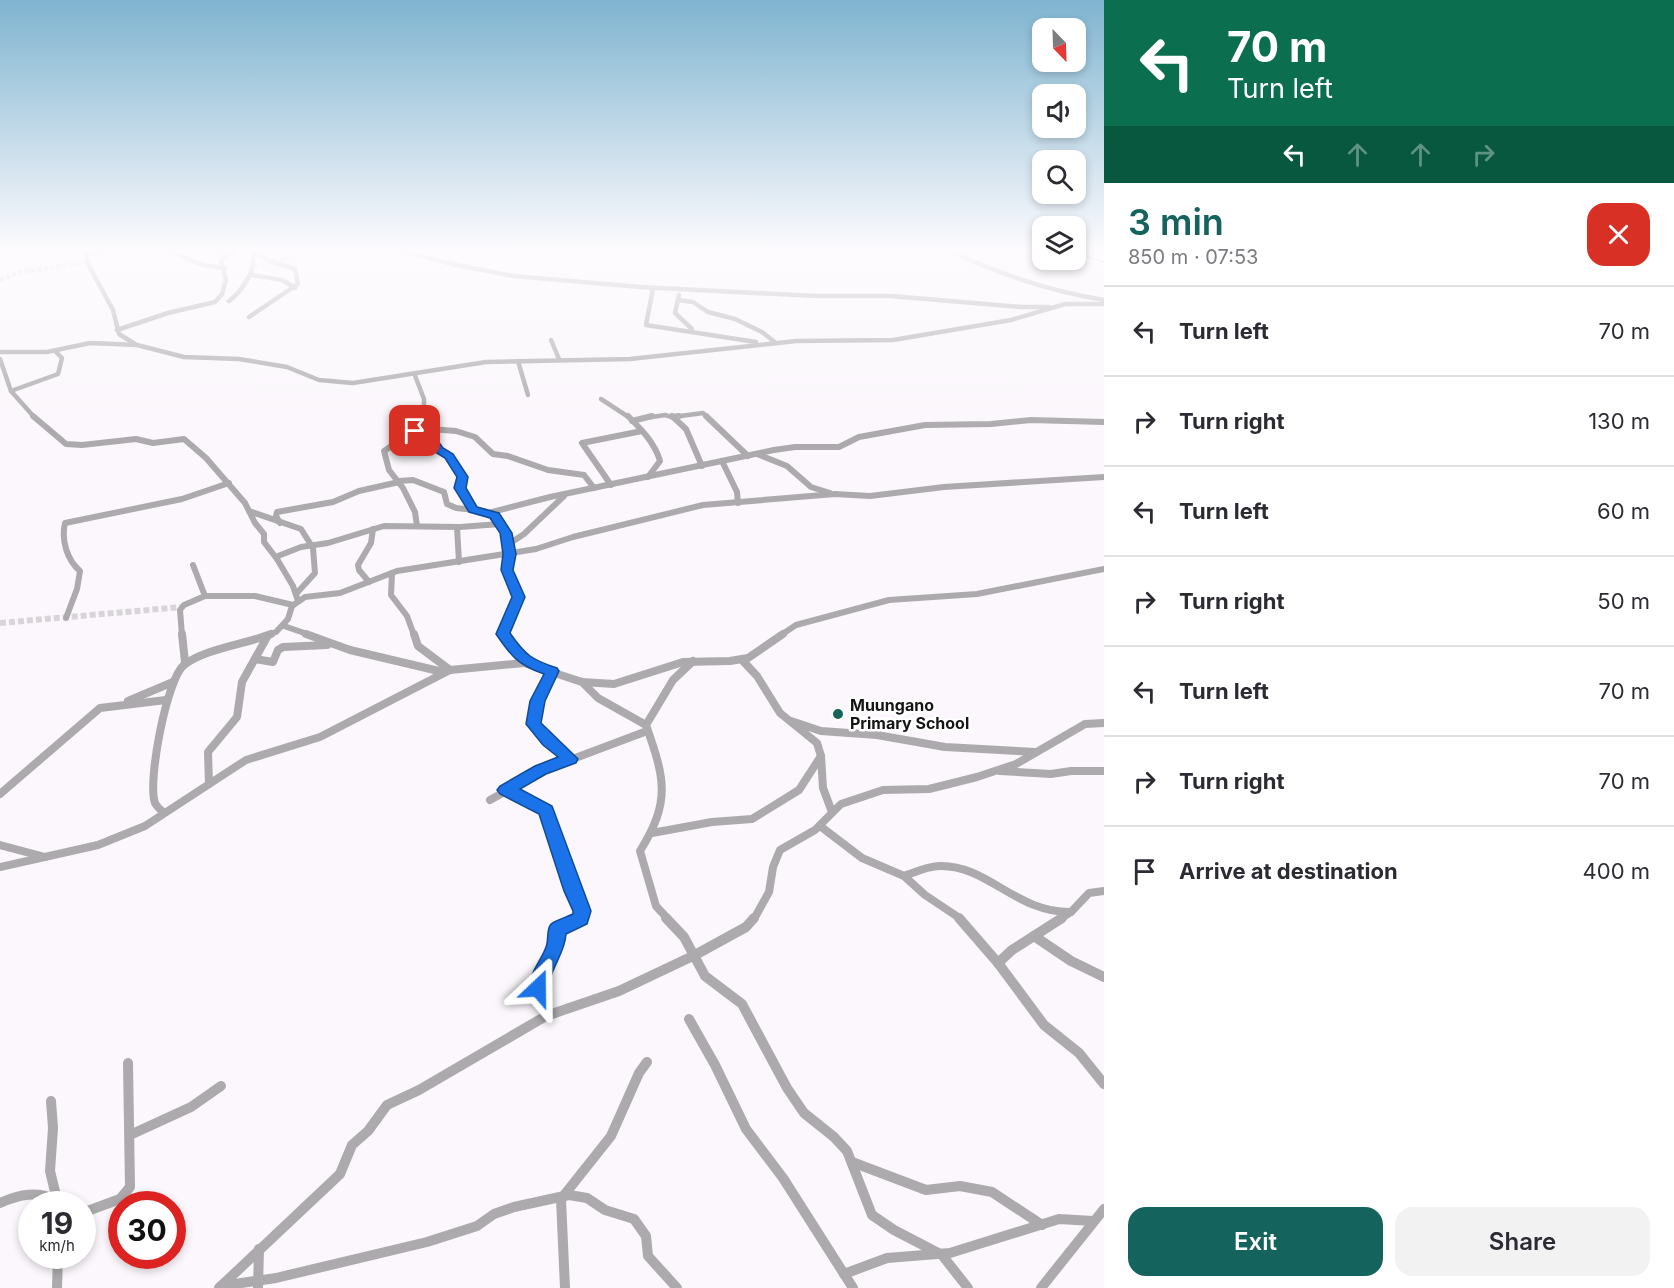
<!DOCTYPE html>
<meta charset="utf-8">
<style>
:root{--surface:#fff;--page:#f2f2f3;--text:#2b2b33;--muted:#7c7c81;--line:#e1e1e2;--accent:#15635d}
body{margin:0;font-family:Inter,sans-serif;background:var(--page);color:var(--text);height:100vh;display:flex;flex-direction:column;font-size:22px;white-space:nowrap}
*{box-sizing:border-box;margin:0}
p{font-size:20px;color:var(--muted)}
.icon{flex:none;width:33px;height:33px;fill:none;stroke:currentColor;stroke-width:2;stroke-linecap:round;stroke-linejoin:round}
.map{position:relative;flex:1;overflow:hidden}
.sheet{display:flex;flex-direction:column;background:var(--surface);width:570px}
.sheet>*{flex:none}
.banner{background:#0b6e4f;color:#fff;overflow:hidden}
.needle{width:39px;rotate:157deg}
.fabs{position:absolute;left:1032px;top:18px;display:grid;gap:12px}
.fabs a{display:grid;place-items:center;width:54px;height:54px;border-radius:12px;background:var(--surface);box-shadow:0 3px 9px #0003;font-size:30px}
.speed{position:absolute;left:18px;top:1191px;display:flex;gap:12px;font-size:30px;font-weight:700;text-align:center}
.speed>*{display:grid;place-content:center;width:78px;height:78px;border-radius:50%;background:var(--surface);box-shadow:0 3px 9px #0003;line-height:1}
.speed small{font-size:15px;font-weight:400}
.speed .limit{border:9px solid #d22;background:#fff;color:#111}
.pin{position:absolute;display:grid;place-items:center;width:51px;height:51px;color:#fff;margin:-26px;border-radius:12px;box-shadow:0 3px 9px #0006}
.me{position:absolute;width:66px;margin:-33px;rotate:23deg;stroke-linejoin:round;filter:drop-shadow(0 0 4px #0008)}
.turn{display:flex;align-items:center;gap:21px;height:126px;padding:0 24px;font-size:27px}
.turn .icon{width:78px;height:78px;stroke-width:2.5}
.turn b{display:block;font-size:42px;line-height:51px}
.lanes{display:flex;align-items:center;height:57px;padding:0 24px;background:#0003;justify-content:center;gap:30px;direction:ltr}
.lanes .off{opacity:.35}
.round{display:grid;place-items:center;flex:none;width:63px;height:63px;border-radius:18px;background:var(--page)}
.head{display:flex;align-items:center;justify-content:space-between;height:102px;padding:0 24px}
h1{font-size:36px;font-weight:600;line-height:45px;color:var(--accent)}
.button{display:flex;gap:12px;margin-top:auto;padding:12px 24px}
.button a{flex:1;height:69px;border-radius:18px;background:var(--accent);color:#fff;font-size:24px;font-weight:600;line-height:69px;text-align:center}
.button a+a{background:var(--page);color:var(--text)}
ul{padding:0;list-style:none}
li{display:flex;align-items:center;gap:18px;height:90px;padding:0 24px;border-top:2px solid var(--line)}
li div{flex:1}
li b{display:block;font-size:22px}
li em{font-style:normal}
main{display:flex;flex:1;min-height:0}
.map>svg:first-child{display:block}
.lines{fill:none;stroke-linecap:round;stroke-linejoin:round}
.stream{stroke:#81b3ad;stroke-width:1.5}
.street-tunnel-far1{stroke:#d8d5d9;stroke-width:4.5;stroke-dasharray:4.5 2;stroke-linecap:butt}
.street-tunnel{stroke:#d8d5d9;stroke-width:6;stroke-dasharray:6 3;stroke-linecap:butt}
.street-far3{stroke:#acaaac;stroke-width:4.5}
.street-far2{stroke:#acaaac;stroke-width:6}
.street-far1{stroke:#acaaac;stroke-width:8}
.street{stroke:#acaaac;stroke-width:10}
.route{fill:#1a73e8;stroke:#114b97;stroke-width:1.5}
.poi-dot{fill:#15635d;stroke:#fff;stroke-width:2}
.labels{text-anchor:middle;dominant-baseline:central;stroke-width:5;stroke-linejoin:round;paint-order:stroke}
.poi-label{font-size:16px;font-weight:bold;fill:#151415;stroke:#fff;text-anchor:start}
</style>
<main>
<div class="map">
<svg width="1104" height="1288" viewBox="0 0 1104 1288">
<rect width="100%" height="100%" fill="#fbf7fc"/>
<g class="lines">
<!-- stream -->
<polyline class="stream" points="1076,253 1104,262"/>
<!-- street-tunnel-far1 -->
<g class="street-tunnel-far1">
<polyline points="254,266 290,258 303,250"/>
<polyline points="0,280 20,272 88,262"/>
</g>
<!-- street-tunnel -->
<polyline class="street-tunnel" points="0,623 182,607"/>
<!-- street-far3 -->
<g class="street-far3">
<polyline points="85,250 89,266 113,310 119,334 135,344"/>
<polyline points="167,250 203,265 225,268"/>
<polyline points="211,250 231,252"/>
<polyline points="398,250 456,265 514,276 640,287 815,296 891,296 1021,307 1049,307"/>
<path d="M948 250C998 274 1050 291 1104 300"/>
<polyline points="85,255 112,250"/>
<polyline points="252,275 282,280 295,288"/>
<polyline points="653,288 646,325 756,342"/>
<polyline points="679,295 675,313 692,329"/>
<polyline points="678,300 693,302 708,312 735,319 762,332 776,343"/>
<path d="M229 301C241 292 255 272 253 257L260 251"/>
<polyline points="249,317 298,284 295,269 267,260 253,250"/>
<polyline points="117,330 168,313 215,302 222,294 226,280 221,260 239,250"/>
<polyline points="551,340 559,359"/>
<polyline points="0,352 47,352 90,343 137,345 184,357 239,359 287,367 319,380 353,383 486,362 630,359 796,341 893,340 1011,320 1065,304 1104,304"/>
<polyline points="0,359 11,391 35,418"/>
<polyline points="518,361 528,395"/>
<polyline points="414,373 424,399 424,418"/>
<polyline points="11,391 58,374 62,358 55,351"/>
<polyline points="601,399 630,418"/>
<polyline points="673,417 703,413 708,418"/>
<polyline points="645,418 665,415 675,418"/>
</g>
<!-- street-far2 -->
<g class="street-far2">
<polyline points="33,416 66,444 82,445 136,439 153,443 184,439 206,458 245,503 255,523 264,534 264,542 277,559"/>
<path d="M628 416C641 429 655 443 660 461L648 477"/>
<polyline points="672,416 686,429 702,466"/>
<polyline points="706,416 748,456"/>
<polyline points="673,417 679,416"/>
<polyline points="632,421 652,416"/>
<polyline points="418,428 456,431 475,437 493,454 508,456 548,470 584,475 594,488"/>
<polyline points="419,430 428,436 439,450 449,456 462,477 461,491 473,509"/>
<polyline points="757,454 787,466 811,487 830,493"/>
<polyline points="722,461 737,492 738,503"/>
<polyline points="399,481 413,480 444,492 447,504 456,508 484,511 497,518 508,537 507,570 518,597 504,635"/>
<polyline points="611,485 582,443 642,431"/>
<polyline points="249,511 301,529 313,548 315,573 296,594"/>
<polyline points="488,513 550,497 774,450 795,447 839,447 859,437 925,425 991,424 1031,420 1104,422"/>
<polyline points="280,523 276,516 277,512 333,502 359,491 399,482"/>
<polyline points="417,526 415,512 403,488 389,470 384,451 417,429 424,416"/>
<polyline points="457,527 459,562"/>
<polyline points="509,544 524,534 564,496"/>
<polyline points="193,565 205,596 255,596 293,605"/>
<polyline points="392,573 391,595 407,616 414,635"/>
<polyline points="369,582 359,570 358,565 371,543 373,529"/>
<polyline points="298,601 293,586 277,559 278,556 301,547 328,543 384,526 460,527 500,524"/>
<path d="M66 618 77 589 80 571C67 560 61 540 65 523L182 499 229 483"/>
<polyline points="284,626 310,635"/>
<polyline points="182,635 180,610 184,605 205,596"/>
<polyline points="267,635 276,632 288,619 292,606 305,597 340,593 397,571 536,549 573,537 703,505 835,494 870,496 944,487 1104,477"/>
<polyline points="781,635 796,625 889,600 977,594 1104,569"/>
</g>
<!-- street-far1 -->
<g class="street-far1">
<polyline points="182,634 185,662"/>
<polyline points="306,634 350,650 443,672"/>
<polyline points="414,634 418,646 450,670"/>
<polyline points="503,634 517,654 528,662"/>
<polyline points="255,659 273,662 278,650 283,647 327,645"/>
<polyline points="742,660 757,676 780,713 817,743 821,756 823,788 832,812"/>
<polyline points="552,671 537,701 534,724 548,741 570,759"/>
<polyline points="582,682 598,698 646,725"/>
<polyline points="128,701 173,682"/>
<polyline points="791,721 821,731 877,735 945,747 1036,752"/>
<polyline points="1000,771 1051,774 1071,771 1104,771"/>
<polyline points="209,784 208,752 237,717 242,682 267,637"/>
<polyline points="505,790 546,811 582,911 581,919"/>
<polyline points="0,794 100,708 166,700"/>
<polyline points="490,800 546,769 647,731"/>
<path d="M164 813C161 810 156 806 155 803 147 782 167 678 184 665 204 649 246 644 271 634"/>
<polyline points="820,826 862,858 904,876 925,895 961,919"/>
<polyline points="652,833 712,822 752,819 799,790 821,756"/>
<polyline points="0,845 45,857"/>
<polyline points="0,867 98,845 145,826 246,760 320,737 450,670 524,663 582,682 614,684 683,662 730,661 748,658 783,634"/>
<path d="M904 876C915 872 928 866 940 866 988 865 1016 913 1071 912L1089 893 1104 891"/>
<path d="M668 919 656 906 640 851C671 801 665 779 646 725L673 680 693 661"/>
<polyline points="754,919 769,892 773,867 780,850 815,830 841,804 883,790 929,789 977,777 1016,764 1085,724 1104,723"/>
<polyline points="1060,919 1071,912"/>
</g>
<!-- street -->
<g class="street">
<polyline points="666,918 684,937 705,976 742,1004 787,1088 804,1113 834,1137 847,1151 872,1215 894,1230 942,1255 968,1288"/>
<polyline points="959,918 998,963 1044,1025 1079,1053 1104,1084"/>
<polyline points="1034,936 1071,961 1104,977"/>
<polyline points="998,963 1012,950 1062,918"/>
<polyline points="546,1016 538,984 556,945 557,930 581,918"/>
<polyline points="689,1019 715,1065 746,1129 783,1178 853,1288"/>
<polyline points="51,1101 53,1128 50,1171 58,1204"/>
<polyline points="130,1135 191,1107 221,1086"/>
<polyline points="852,1162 926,1190 960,1186 992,1192 1042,1225"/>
<path d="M0 1203C20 1194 37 1191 57 1200"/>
<polyline points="82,1213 120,1199 130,1187 128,1063"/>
<polyline points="844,1274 887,1258 950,1253 1059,1219 1093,1221"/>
<polyline points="221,1286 276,1278 427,1242 477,1226 494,1214 514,1207 569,1195 587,1198 605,1210 634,1219 646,1236 648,1256 677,1288"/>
<polyline points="57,1288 58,1256"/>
<polyline points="219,1288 340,1174 352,1145 368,1131 387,1105 419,1090 546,1016 619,991 695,955 746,927 754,918"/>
<polyline points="258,1288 259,1249"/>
<polyline points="565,1288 561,1199 611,1136 639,1073 647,1062"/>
<polyline points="1041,1288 1104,1209"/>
</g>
</g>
<!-- sky -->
<linearGradient id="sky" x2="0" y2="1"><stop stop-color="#7fb4d0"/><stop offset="0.58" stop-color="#fdfbfe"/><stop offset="1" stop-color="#fdfbfe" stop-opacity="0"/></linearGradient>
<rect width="1104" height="430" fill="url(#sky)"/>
<!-- route -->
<path class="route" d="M415 427 432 433 443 448 453 454 468 477 466 488 477 507 499 513 512 533 516 554 513 570 525 597 510 633C525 655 532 660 557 668L559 671 545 701 541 723 578 759 576 763 546 774 520 789 552 806 591 911 587 924 566 934C565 950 556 961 551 976 548 982 548 988 545 994L538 997 532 994C524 978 541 962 546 947 549 940 546 930 551 924 556 920 567 917 573 914V911L564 891 539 814 500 794 497 790 500 786 535 766 558 757 543 745 526 724 530 701 544 674C518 665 511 656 496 634L512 597 501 570 503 554 500 533 490 518 469 512 454 488 457 477 445 458 435 452 424 438 409 431Z"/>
<!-- markers -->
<circle class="poi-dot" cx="838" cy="714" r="6"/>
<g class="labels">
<!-- poi labels -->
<g class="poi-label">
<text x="850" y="705">Muungano<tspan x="850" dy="18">Primary School</tspan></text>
</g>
</g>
</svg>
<div class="fabs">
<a><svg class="needle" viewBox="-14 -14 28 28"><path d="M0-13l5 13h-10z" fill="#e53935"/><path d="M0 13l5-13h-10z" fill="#7c7c81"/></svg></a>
<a><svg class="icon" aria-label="sound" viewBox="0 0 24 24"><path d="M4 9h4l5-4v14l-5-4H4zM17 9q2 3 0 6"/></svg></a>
<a><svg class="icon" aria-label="search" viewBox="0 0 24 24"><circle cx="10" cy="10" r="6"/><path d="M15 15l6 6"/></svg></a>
<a><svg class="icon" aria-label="layers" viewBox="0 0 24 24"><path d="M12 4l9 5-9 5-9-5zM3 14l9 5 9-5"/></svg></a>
</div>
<div class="speed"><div>19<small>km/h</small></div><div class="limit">30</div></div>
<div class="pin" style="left:415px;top:431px;background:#d93025"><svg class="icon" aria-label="arrive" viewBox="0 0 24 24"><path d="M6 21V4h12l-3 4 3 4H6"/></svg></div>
<svg class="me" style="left:538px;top:988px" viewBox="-20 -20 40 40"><path d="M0-17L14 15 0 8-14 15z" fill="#1a73e8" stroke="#fff" stroke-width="4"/></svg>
</div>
<section class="sheet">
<div class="banner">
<div class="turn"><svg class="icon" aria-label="left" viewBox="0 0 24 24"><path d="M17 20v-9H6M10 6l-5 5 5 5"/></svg><div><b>70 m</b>Turn left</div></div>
<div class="lanes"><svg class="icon" aria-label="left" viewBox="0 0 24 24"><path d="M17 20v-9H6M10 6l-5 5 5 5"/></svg><svg class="icon off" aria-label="ahead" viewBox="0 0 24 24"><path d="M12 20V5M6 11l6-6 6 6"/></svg><svg class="icon off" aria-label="ahead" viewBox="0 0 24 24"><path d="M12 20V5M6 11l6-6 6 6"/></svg><svg class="icon off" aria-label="right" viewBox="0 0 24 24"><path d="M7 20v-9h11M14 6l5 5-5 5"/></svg></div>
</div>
<div class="head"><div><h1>3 min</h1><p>850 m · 07:53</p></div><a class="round" style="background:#d93025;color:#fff"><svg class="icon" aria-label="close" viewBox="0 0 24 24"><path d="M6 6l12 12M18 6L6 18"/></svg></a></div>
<ul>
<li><svg class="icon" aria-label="left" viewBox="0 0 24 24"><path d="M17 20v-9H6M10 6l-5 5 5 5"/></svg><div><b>Turn left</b></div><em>70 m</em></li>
<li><svg class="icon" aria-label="right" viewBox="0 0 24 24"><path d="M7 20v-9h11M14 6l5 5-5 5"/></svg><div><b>Turn right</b></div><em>130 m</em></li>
<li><svg class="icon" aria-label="left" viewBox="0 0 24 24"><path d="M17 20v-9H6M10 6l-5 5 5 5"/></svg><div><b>Turn left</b></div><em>60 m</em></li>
<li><svg class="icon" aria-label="right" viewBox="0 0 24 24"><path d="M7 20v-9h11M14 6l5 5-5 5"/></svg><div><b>Turn right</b></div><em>50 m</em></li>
<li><svg class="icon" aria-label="left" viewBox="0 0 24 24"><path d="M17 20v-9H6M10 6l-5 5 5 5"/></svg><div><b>Turn left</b></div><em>70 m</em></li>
<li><svg class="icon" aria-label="right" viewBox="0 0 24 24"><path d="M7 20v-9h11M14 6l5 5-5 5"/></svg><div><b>Turn right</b></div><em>70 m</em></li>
<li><svg class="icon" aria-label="arrive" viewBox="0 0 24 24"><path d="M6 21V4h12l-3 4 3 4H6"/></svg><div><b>Arrive at destination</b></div><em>400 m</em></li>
</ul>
<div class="button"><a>Exit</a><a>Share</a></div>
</section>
</main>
